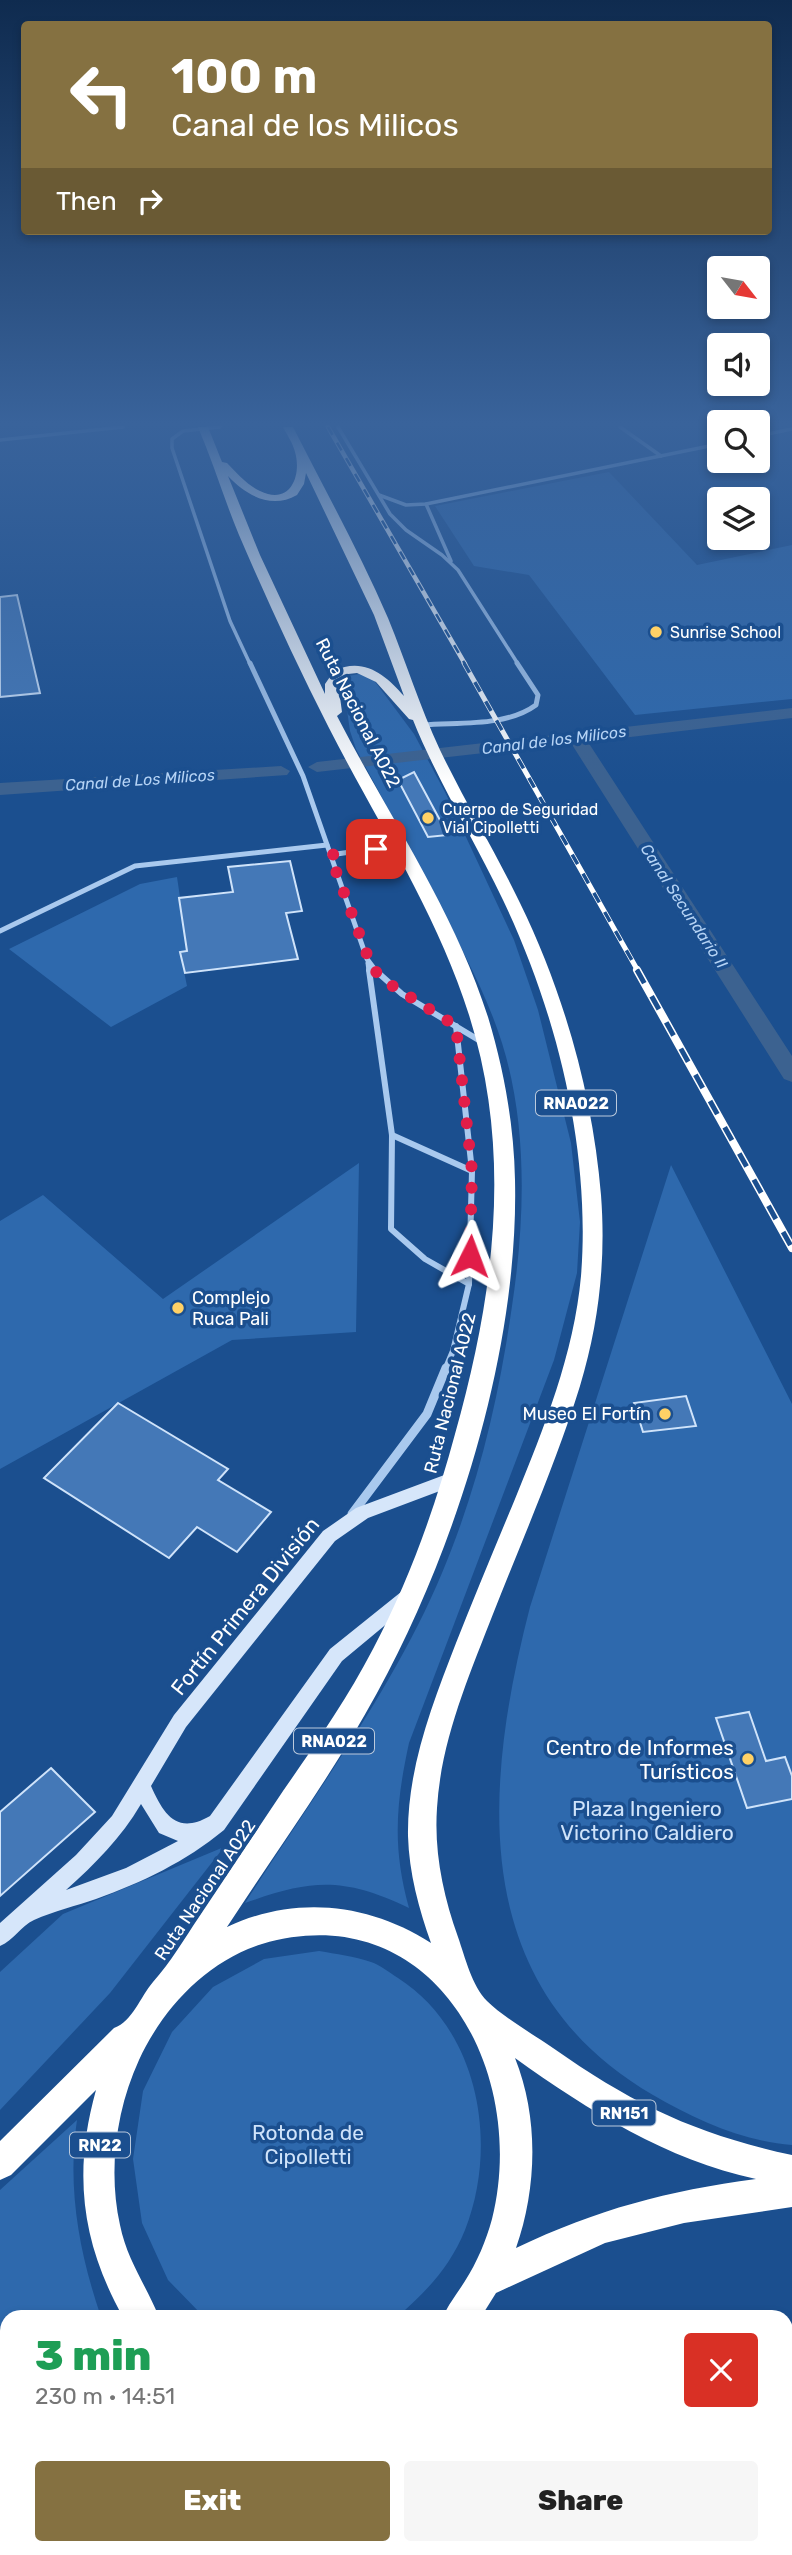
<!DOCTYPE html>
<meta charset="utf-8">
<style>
:root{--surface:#fff;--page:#f6f6f6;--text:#222;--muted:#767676;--accent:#857141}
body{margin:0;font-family:Rubik,sans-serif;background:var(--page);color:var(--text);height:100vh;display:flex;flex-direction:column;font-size:26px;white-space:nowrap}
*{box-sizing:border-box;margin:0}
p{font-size:23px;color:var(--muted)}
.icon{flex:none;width:38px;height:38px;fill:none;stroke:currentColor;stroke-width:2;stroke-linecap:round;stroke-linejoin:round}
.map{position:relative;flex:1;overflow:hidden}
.panel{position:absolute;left:0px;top:2310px;width:793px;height:245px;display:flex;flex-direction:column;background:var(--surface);border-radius:21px 21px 0 0;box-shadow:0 4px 10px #0003}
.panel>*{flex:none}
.top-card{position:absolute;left:21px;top:21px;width:751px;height:214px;border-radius:7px;box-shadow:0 4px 10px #0003;background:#857141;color:#fff;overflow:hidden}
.needle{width:46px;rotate:121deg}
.buttons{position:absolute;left:707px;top:256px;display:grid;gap:14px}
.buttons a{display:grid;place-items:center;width:63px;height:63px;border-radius:7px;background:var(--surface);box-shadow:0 4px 10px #0003;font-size:35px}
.pin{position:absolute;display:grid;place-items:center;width:60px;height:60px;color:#fff;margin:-30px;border-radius:14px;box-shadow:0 4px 10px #0006}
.me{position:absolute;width:77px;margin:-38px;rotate:3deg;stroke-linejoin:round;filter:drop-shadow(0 0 5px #0008)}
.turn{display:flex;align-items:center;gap:24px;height:147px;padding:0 35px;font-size:32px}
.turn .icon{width:91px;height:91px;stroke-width:2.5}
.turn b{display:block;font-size:49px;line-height:60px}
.then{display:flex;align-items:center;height:66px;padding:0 35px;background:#0003;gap:14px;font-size:26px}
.round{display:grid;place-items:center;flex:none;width:74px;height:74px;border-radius:7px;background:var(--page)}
.summary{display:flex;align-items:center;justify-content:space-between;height:119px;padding:0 35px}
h1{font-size:42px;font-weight:800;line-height:52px;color:#1e9e55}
.primary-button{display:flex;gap:14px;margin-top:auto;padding:14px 35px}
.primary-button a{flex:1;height:80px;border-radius:7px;background:var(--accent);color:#fff;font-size:28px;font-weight:800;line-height:80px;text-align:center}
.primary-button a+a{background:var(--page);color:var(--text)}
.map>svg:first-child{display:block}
.green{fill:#2e69ad}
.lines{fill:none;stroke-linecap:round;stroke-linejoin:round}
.canal{fill:#3c6290;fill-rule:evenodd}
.building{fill:#4478b7;stroke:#cfe3fa;stroke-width:2}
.street-far3{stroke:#a9c9ee;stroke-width:3.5}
.street-far2{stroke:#a9c9ee;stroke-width:5}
.street-far1{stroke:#a9c9ee;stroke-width:6}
.street{stroke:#a9c9ee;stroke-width:9}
.secondary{fill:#d6e6fa;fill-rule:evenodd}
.primary{fill:#f0f6ff;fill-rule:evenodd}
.highway{fill:#fff;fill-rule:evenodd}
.rail-far2-casing{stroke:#fff;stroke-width:4.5}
.rail-far1-casing{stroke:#fff;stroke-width:5}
.rail-casing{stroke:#fff;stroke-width:8}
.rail-far2{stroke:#1b4f8f;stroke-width:2.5;stroke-dasharray:9;stroke-linecap:butt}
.rail-far1{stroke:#1b4f8f;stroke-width:3.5;stroke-dasharray:11;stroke-linecap:butt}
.rail{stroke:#1b4f8f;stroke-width:5;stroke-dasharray:15;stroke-linecap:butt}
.route{stroke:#e11d48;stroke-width:12;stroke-dasharray:0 21.6}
.poi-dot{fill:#ffd166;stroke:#1b4f8f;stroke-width:2.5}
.labels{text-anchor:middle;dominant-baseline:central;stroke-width:7;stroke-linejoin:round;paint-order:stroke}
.far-poi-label{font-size:16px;fill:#fff;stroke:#1b4f8f;text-anchor:start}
.far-water-label{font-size:16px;font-style:italic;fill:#b5d3f5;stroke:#1b4f8f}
.shield{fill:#1b4f8f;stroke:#bbcadd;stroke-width:2}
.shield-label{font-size:16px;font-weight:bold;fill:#fff}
.street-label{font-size:18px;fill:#fff;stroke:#1b4f8f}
.poi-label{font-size:18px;fill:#fff;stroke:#1b4f8f;text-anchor:start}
.near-street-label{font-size:21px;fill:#fff;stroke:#1b4f8f}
.near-poi-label{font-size:21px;fill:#fff;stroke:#1b4f8f;text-anchor:end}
.near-park-label{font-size:21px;fill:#cfe3fa;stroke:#1b4f8f}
</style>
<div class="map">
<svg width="792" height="2555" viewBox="0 0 792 2555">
<rect width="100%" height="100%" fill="#1b4f8f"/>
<!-- green -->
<g class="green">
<polygon points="609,472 697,565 792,545 792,699 635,715 529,575 474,566 435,506"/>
<path d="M359 674 373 679 414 734 445 792 514 940 538 1010 571 1143 580 1222 577 1273 554 1360 409 1743C396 1803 392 1847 409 1908 343 1877 313 1879 245 1903 311 1800 395 1686 442 1573 478 1487 499 1398 512 1306 525 1220 528 1126 502 1043 486 992 460 946 436 900 409 849 383 799 356 749L350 731 343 682 348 676Z"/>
<polygon points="177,877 188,951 180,952 187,986 111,1027 9,949 140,884"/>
<polygon points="359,1163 356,1332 232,1340 0,1469 0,1221 43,1195 163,1299"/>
<path d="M671 1165 792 1404V2145C742 2141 696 2120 653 2095 467 1987 483 1789 530 1607Z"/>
<polygon points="224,1847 110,1993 0,2110 0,1972 63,1914"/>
<path d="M319 1951C336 1954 354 1956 371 1962 380 1965 390 1973 398 1978 479 2030 499 2144 465 2230 450 2267 426 2292 397 2317H204L168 2280 142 2223 133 2159 143 2091 172 2032 213 1987 264 1959Z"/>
<path d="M77 2120C67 2188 79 2252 101 2317H7V2326L0 2327V2190Z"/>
<polygon points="7,2393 7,2548 224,2548 226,2555 0,2555 0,2394"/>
<polygon points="282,2548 400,2548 400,2555 285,2555"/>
</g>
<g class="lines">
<!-- canal -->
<g class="canal">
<polygon points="792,708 792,718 588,742 792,1056 792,1082 784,1079 571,743 317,772 308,767 317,762"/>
<polygon points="281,766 290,771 287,775 0,795 0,783"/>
</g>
</g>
<!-- building -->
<g class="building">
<polygon points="17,595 40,693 0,697 0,597"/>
<polygon points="414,772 448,835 428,837 398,780"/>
<polygon points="290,861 302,911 286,913 298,959 185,973 180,952 187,951 179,898 233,892 228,867"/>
<polygon points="686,1396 696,1426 643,1432 634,1403"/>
<polygon points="118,1403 228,1469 218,1480 271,1512 237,1552 197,1527 169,1558 44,1478"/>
<polygon points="749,1712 766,1761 785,1757 792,1776 792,1799 747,1808 716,1718"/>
<polygon points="51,1768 95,1812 0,1896 0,1812"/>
</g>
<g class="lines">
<!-- street-far3 -->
<g class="street-far3">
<polyline points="220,427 183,431 172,439 172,448 230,621 250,664"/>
<polyline points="338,427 390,514 406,530 442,555 458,570 518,664"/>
<polyline points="620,427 661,456"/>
<polyline points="758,436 792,429"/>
<polyline points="0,440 123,427"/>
<polyline points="379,495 406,505 426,504 719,444"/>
<polyline points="426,504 451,561"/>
</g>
<!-- street-far2 -->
<g class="street-far2">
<polyline points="250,663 303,776 367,959 376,971"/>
<path d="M423 725C459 722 506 727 536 705L538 695 517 663"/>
<polyline points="330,855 398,845"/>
<polyline points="0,931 135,866 327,845"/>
<polyline points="368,963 369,971"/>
</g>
<!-- street-far1 -->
<g class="street-far1">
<polyline points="369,970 392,1135 391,1229 425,1259 469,1284 453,1351 445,1370"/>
<polyline points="375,970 402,994 482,1042"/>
<polyline points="456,1026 472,1171 469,1284"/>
<polyline points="392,1135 472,1171"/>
</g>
<!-- street -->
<polyline class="street" points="352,1514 427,1414 446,1368"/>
<!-- secondary -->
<path class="secondary" d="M455 1471 461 1473 463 1478 461 1483 368 1518 335 1541 186 1727 151 1786C164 1815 177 1835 210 1816L330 1649 401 1592 407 1589 413 1592 415 1597 413 1602 342 1661 224 1830C185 1862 143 1882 96 1899 76 1906 54 1911 34 1920 21 1926 14 1940 0 1946V1923L76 1855 112 1816 174 1715 323 1531 356 1508ZM141 1804 159 1833 178 1841 126 1868 66 1890C95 1864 121 1838 141 1804Z"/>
<!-- primary -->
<g class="primary">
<polygon points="238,2548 268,2548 271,2555 239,2555"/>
<polygon points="428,2548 458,2548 458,2555 426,2555"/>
</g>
<!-- highway -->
<g class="highway">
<path d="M198 427H208L222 462 227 463C237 473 247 485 260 491 290 506 302 476 295 452 293 443 287 435 283 427H293C325 490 360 553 388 618 406 662 420 707 440 750 465 802 495 851 520 903 564 993 593 1096 601 1195 606 1260 599 1323 580 1386 556 1463 523 1538 493 1614 469 1676 441 1740 437 1808 434 1852 443 1895 458 1937 465 1957 472 1986 487 2001 503 2017 534 2035 553 2048 634 2105 696 2134 792 2155V2207L684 2223 605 2243 496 2293 481 2317H443C449 2303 457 2294 465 2281 477 2262 486 2241 492 2219 529 2071 433 1894 262 1944 207 1961 163 2008 139 2060 116 2110 108 2171 120 2225 127 2260 146 2285 159 2317H123C81 2242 73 2172 96 2090L11 2175 0 2180V2141L114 2028C133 2021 140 1997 153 1982 171 1962 184 1939 199 1917 227 1875 255 1833 283 1791 315 1745 347 1699 373 1649 409 1581 435 1508 455 1434 494 1296 513 1153 469 1015 437 913 377 822 329 728 297 665 267 600 239 535 224 499 213 462 198 427ZM306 473 374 615 404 696C386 675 363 656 334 671L325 684V694L260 555 228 476C246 495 271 510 297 495L304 484ZM357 673 376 682 409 719 413 720C438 782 474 839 503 900 557 1013 591 1150 581 1276 574 1354 544 1428 515 1499 495 1547 475 1595 456 1643 432 1705 407 1769 408 1836 409 1873 419 1909 431 1943 369 1903 295 1895 227 1927 277 1850 333 1774 377 1693 457 1547 519 1348 515 1180 514 1125 504 1070 488 1017 454 910 388 815 337 716L342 712 339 690 340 679 348 674ZM515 2058C589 2111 667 2160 756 2179 667 2191 598 2209 516 2248 537 2188 539 2118 515 2058Z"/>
<polygon points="7,2345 7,2379 0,2380 0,2346"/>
</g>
<defs>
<polyline id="rail-far2" points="328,427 465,664"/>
<polyline id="rail-far1" points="464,663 638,971"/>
<polyline id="rail" points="637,970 792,1248"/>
</defs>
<!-- rail-far2 casing -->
<use href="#rail-far2" class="rail-far2-casing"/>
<!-- rail-far1 casing -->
<use href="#rail-far1" class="rail-far1-casing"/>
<!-- rail casing -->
<use href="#rail" class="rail-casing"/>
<!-- rail-far2 -->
<use href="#rail-far2" class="rail-far2"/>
<!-- rail-far1 -->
<use href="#rail-far1" class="rail-far1"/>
<!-- rail -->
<use href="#rail" class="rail"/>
</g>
<!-- sky -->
<linearGradient id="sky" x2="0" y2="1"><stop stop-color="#0f2b4f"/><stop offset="0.54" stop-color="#39639b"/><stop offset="1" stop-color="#39639b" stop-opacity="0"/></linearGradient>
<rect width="792" height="784" fill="url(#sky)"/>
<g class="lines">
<!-- route -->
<polyline class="route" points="376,849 330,855 372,968 388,983 456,1026 472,1171 470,1256"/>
</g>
<!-- markers -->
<g class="poi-dot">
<circle cx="656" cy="632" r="7"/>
<circle cx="428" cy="818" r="7"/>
<circle cx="178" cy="1308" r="7"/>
<circle cx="665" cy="1414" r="7"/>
<circle cx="748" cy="1759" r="7"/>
</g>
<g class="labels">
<!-- far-poi labels -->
<g class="far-poi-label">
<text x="670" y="632">Sunrise School</text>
<text x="442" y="809">Cuerpo de Seguridad<tspan x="442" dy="18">Vial Cipolletti</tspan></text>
</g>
<!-- far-water labels -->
<g class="far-water-label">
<text transform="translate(554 740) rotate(-7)">Canal de los Milicos</text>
<text transform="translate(140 780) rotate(-4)">Canal de Los Milicos</text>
<text transform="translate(684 906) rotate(57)">Canal Secundario II</text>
</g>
<!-- shield labels -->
<g class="shield">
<rect x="536" y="1090.5" width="80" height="25" rx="5"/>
<rect x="294" y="1728.5" width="80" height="25" rx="5"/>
<rect x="592.5" y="2100.5" width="63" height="25" rx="5"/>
<rect x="70" y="2132.5" width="60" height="25" rx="5"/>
</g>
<g class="shield-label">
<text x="576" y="1103">RNA022</text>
<text x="334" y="1741">RNA022</text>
<text x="624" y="2113">RN151</text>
<text x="100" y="2145">RN22</text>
</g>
<!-- street labels -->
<g class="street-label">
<text transform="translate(358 713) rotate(63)">Ruta Nacional A022</text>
<text transform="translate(450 1393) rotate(-76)">Ruta Nacional A022</text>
<text transform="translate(205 1890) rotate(-56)">Ruta Nacional A022</text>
</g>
<!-- poi labels -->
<g class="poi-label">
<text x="192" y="1298">Complejo<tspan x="192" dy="21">Ruca Pali</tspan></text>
<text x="651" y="1414" text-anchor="end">Museo El Fortín</text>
</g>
<!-- near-street labels -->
<g class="near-street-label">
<text transform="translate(245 1606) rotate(-51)">Fortín Primera División</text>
</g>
<!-- near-poi labels -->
<g class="near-poi-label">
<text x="734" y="1747">Centro de Informes<tspan x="734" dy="24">Turísticos</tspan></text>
</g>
<!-- near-park labels -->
<g class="near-park-label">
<text x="647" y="1808">Plaza Ingeniero<tspan x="647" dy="24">Victorino Caldiero</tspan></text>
<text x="308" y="2132">Rotonda de<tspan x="308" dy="24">Cipolletti</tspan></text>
</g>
</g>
</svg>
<div class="buttons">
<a><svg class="needle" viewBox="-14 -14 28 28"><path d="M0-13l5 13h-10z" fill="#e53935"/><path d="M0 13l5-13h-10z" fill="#767676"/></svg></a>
<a><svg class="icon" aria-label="sound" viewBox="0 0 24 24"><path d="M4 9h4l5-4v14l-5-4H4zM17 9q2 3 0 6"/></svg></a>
<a><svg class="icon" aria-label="search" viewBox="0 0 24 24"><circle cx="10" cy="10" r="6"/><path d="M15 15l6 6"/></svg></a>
<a><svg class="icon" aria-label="layers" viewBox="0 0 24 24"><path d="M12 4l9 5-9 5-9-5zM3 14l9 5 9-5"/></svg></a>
</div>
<div class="pin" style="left:376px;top:849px;background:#d93025"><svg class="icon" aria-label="arrive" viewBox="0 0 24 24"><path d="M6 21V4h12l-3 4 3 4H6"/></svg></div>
<svg class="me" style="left:470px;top:1256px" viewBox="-20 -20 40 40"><path d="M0-17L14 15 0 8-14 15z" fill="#e11d48" stroke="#fff" stroke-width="4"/></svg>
<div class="top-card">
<div class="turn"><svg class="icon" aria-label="left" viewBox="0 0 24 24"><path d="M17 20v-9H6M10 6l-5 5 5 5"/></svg><div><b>100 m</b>Canal de los Milicos</div></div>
<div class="then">Then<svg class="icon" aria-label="right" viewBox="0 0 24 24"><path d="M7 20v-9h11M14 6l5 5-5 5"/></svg></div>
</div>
<section class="panel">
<div class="summary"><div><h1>3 min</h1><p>230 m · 14:51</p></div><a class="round" style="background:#d93025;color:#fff"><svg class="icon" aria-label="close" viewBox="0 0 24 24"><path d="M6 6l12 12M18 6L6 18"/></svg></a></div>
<div class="primary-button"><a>Exit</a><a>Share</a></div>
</section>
</div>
